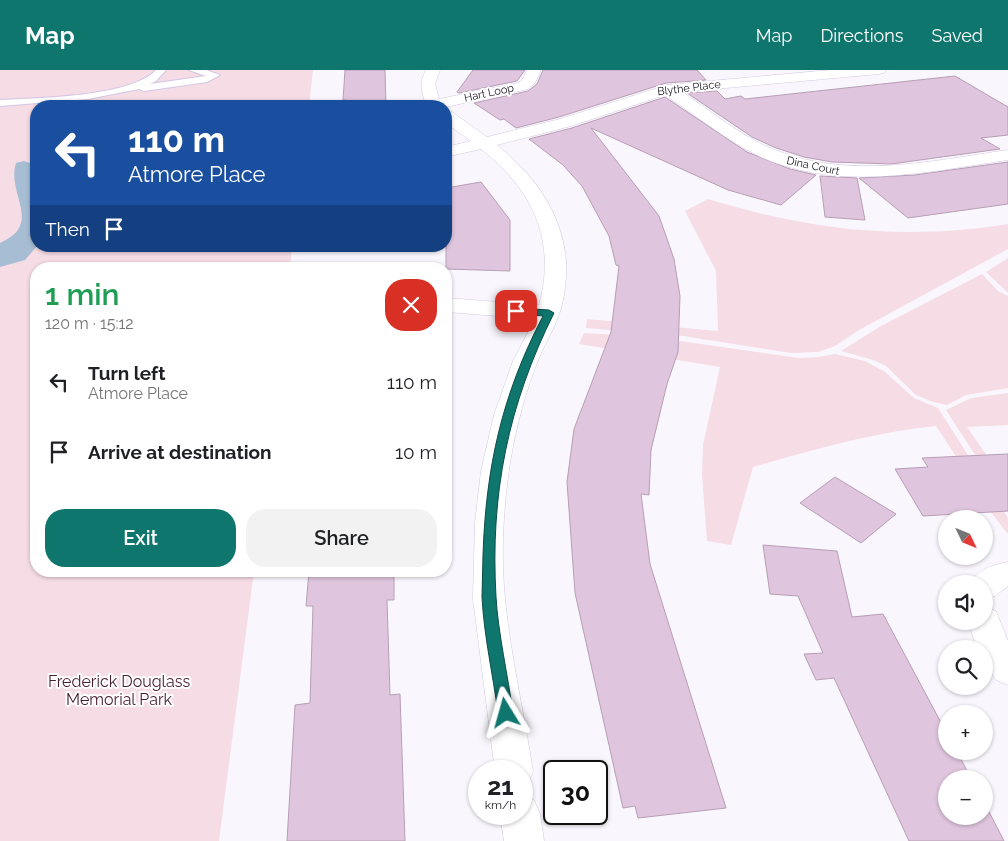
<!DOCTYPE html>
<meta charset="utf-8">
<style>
:root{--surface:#fff;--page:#f2f2f2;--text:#202124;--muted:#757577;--accent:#0f766e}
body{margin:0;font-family:Raleway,sans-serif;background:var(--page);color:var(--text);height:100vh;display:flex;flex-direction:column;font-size:19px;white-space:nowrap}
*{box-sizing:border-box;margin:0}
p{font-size:16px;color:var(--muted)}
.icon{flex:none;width:28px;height:28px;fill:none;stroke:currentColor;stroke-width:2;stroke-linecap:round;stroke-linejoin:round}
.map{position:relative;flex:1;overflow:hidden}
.sheet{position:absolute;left:30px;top:192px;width:422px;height:315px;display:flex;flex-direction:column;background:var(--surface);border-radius:20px;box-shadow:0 1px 4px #0004}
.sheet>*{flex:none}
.guide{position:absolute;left:30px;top:30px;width:422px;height:152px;border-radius:20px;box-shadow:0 1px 4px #0004;background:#1a4fa0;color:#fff;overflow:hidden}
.needle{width:32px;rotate:133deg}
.tools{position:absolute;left:938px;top:440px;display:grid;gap:10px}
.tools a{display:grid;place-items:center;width:55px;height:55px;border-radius:50%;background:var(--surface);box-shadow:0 1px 4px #0004;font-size:25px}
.speed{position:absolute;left:468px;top:690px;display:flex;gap:10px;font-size:25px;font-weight:700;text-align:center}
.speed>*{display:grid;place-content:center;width:65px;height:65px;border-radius:50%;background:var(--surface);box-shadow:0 1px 4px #0004;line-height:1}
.speed small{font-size:12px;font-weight:400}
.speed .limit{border:2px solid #111;border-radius:8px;background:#fff;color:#111}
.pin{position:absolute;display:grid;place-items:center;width:42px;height:42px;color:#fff;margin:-21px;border-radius:10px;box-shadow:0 2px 8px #0006}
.me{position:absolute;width:55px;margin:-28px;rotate:352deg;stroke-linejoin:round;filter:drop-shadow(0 0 4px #0008)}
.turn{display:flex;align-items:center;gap:18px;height:105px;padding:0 15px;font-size:22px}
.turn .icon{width:65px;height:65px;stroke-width:2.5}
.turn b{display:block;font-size:35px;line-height:42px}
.then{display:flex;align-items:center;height:48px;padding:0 15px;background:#0003;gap:10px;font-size:19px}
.round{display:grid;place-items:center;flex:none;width:52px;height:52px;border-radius:20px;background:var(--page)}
.head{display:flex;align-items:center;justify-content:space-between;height:85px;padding:0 15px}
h1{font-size:30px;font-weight:600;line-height:38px;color:#1e9e55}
.cta{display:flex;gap:10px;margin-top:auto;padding:10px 15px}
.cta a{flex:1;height:58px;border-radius:20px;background:var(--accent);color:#fff;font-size:20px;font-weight:600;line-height:58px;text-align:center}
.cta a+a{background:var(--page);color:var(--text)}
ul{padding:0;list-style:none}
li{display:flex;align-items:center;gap:15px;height:70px;padding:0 15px}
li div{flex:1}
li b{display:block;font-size:19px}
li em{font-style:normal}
header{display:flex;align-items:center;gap:30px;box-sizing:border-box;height:70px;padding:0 25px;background:var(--accent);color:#fff}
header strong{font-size:24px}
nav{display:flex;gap:28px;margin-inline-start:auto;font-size:18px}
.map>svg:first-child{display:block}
.green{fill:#f6dce5}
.water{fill:#a6bdd4}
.building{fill:#dfc5dd;stroke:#b79eb5}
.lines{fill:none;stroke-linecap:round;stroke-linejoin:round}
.service-casing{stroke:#d2c7e5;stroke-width:2}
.minor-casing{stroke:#d2c7e5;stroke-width:1}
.service{fill:#fff;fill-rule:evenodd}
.minor{fill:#fff;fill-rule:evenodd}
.route{fill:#0f766e;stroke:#0a4d48}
.labels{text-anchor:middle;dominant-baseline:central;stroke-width:4;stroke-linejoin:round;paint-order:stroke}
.far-street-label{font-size:11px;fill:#1d1924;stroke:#fff}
.near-park-label{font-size:16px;fill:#491d30;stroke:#fff}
</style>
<header>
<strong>Map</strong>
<nav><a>Map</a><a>Directions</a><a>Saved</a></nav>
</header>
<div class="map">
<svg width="1008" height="771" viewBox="0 0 1008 771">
<rect width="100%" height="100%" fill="#f9f7fd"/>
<!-- green -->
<g class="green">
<polygon points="0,0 313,0 309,36 36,36 36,176 292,176 290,199 36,199 36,501 254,501 219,771 0,771"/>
<path d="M708 129C810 160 902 171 1008 154V179L859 260 835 276 818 282 791 283 683 266 586 258 587 249 718 261 716 201 685 141Z"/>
<polygon points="1008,188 1008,223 986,202"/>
<polygon points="982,204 998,221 1008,226 1008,318 966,325 947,335 933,332 916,325 886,296 873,290 841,281 881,256"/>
<path d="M584 263 652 267 799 288 819 287 835 284 865 291 885 302 914 328 938 338 1008 448V464L986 436 988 435 936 356C873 362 813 380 753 397L731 475 707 471 702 404 703 375 720 297 579 274Z"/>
<polygon points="1008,323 1008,355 967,357 1008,416 1008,436 946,340 971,328"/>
</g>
<!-- water -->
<path class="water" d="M24 91 36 95 37 176 25 190 0 197V173C44 154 6 124 16 93Z"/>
<!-- building -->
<g class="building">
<polygon points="345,0 385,0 386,36 345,36 346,30 343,30"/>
<polygon points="473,0 525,0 517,11 459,23 457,22"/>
<polygon points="543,0 697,0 706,10 666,13 559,47 516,58 504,49 500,50 474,33 528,21 537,14"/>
<polygon points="955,6 1008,37 1008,65 981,68 1000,79 891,94 832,92 804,87 776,78 752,67 687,23 717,21 725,29 741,26 745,29"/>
<polygon points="665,27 747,82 790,99 816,105 781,135 728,120 591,58 659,146 674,189 680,226 678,282 667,314 651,380 649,425 641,424 650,494 726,738 638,748 635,736 623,738 575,523 567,412 574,359 611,262 619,196 616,195 609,166 582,116 563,95 529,69 572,58"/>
<polygon points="1008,92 1008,134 908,148 859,108 915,105"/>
<polygon points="820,106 857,108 865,150 825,147"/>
<polygon points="481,112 510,150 510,201 446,199 446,118"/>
<polygon points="1008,384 1008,441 923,446 895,399 928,397 922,388"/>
<polygon points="835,407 896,444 861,473 800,433"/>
<polygon points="763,475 837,481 852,547 883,544 946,662 946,681 957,681 971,709 946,709 946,746 984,746 984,732 1004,771 909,771 834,608 816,610 804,584 823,583 798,526 770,524"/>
<polygon points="309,501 394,501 394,530 387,530 390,625 400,624 405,771 287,771 295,635 310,633 313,536 306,536"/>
</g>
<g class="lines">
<defs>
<path id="service" d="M156 0H166L156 11 150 14 206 6 189 0H206L220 5 207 12 144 21 139 19 88 29 0 36V30C37 28 131 27 156 0Z"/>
<g id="minor">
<path d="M426 0H440L435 14 439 29 518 13 522 10 527 0H541L535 13 528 19 446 37 426 35C422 22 418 14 426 0Z"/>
<path d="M830 0H886L884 3 879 4 682 22C711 41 743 68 775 80 850 110 931 91 1008 80V90C926 102 840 122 761 87 727 71 696 45 665 25L571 56 497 75C534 105 562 142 566 191 567 211 564 233 557 250 552 263 544 275 539 288 528 315 520 343 514 371 504 421 500 478 505 529 511 587 524 644 533 701L528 714 521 716V701H495L473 529 475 453 481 401 494 345 513 291 535 249 446 242V228L539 235C557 170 532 119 481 79L446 87V77L471 71 446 53V40L452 42 487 67 560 49 667 15Z"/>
<path d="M1008 492V516L995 526 984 529V514H970C977 499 993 495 1008 492Z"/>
<polygon points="984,537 996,541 1008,571 1008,615 996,610 984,591 984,579 977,579 968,551 984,551"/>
<polygon points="521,725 534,730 540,744 544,771 504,771 500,744 521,744"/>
</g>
</defs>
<!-- service casing -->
<use href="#service" class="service-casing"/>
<!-- minor casing -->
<use href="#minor" class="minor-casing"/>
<!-- service -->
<use href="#service" class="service"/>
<!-- minor -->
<use href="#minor" class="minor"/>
</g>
<!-- route -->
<path class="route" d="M516 238 549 240 554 243C508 335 490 424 496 527 498 563 508 606 513 643L511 648 506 650 500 648 498 643C493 605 484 566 482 527 482 513 483 499 483 485 486 396 502 325 543 246L513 243V239Z"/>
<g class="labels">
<!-- far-street labels -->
<g class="far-street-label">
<text transform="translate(689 18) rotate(-7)">Blythe Place</text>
<text transform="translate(489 23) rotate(-12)">Hart Loop</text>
<text transform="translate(813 96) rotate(12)">Dina Court</text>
</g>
<!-- near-park labels -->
<g class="near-park-label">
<text x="119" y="611">Frederick Douglass<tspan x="119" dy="18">Memorial Park</tspan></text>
</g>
</g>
</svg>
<div class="tools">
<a><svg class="needle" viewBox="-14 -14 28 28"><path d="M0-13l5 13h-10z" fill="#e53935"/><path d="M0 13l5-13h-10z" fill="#757577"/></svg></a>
<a><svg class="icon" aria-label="sound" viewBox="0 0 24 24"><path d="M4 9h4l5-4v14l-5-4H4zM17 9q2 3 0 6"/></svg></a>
<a><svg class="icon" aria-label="search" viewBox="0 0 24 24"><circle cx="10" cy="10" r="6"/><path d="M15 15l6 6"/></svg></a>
<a>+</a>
<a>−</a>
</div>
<div class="speed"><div>21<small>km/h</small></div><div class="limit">30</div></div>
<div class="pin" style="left:516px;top:241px;background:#d93025"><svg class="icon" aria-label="arrive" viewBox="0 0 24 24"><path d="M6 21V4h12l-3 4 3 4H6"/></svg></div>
<svg class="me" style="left:506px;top:643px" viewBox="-20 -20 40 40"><path d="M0-17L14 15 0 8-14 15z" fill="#0f766e" stroke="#fff" stroke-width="4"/></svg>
<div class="guide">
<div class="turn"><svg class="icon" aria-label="left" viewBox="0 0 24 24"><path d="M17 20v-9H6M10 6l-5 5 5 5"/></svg><div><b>110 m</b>Atmore Place</div></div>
<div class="then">Then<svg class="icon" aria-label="arrive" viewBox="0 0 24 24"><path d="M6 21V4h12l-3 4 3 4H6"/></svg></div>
</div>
<section class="sheet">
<div class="head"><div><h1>1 min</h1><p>120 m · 15:12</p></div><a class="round" style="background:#d93025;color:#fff"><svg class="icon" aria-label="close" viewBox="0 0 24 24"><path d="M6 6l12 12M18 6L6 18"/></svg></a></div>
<ul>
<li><svg class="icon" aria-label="left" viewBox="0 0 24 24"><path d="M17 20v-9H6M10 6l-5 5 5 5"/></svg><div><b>Turn left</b><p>Atmore Place</p></div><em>110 m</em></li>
<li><svg class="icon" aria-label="arrive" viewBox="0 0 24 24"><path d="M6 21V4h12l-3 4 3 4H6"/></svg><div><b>Arrive at destination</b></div><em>10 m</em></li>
</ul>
<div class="cta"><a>Exit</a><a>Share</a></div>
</section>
</div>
